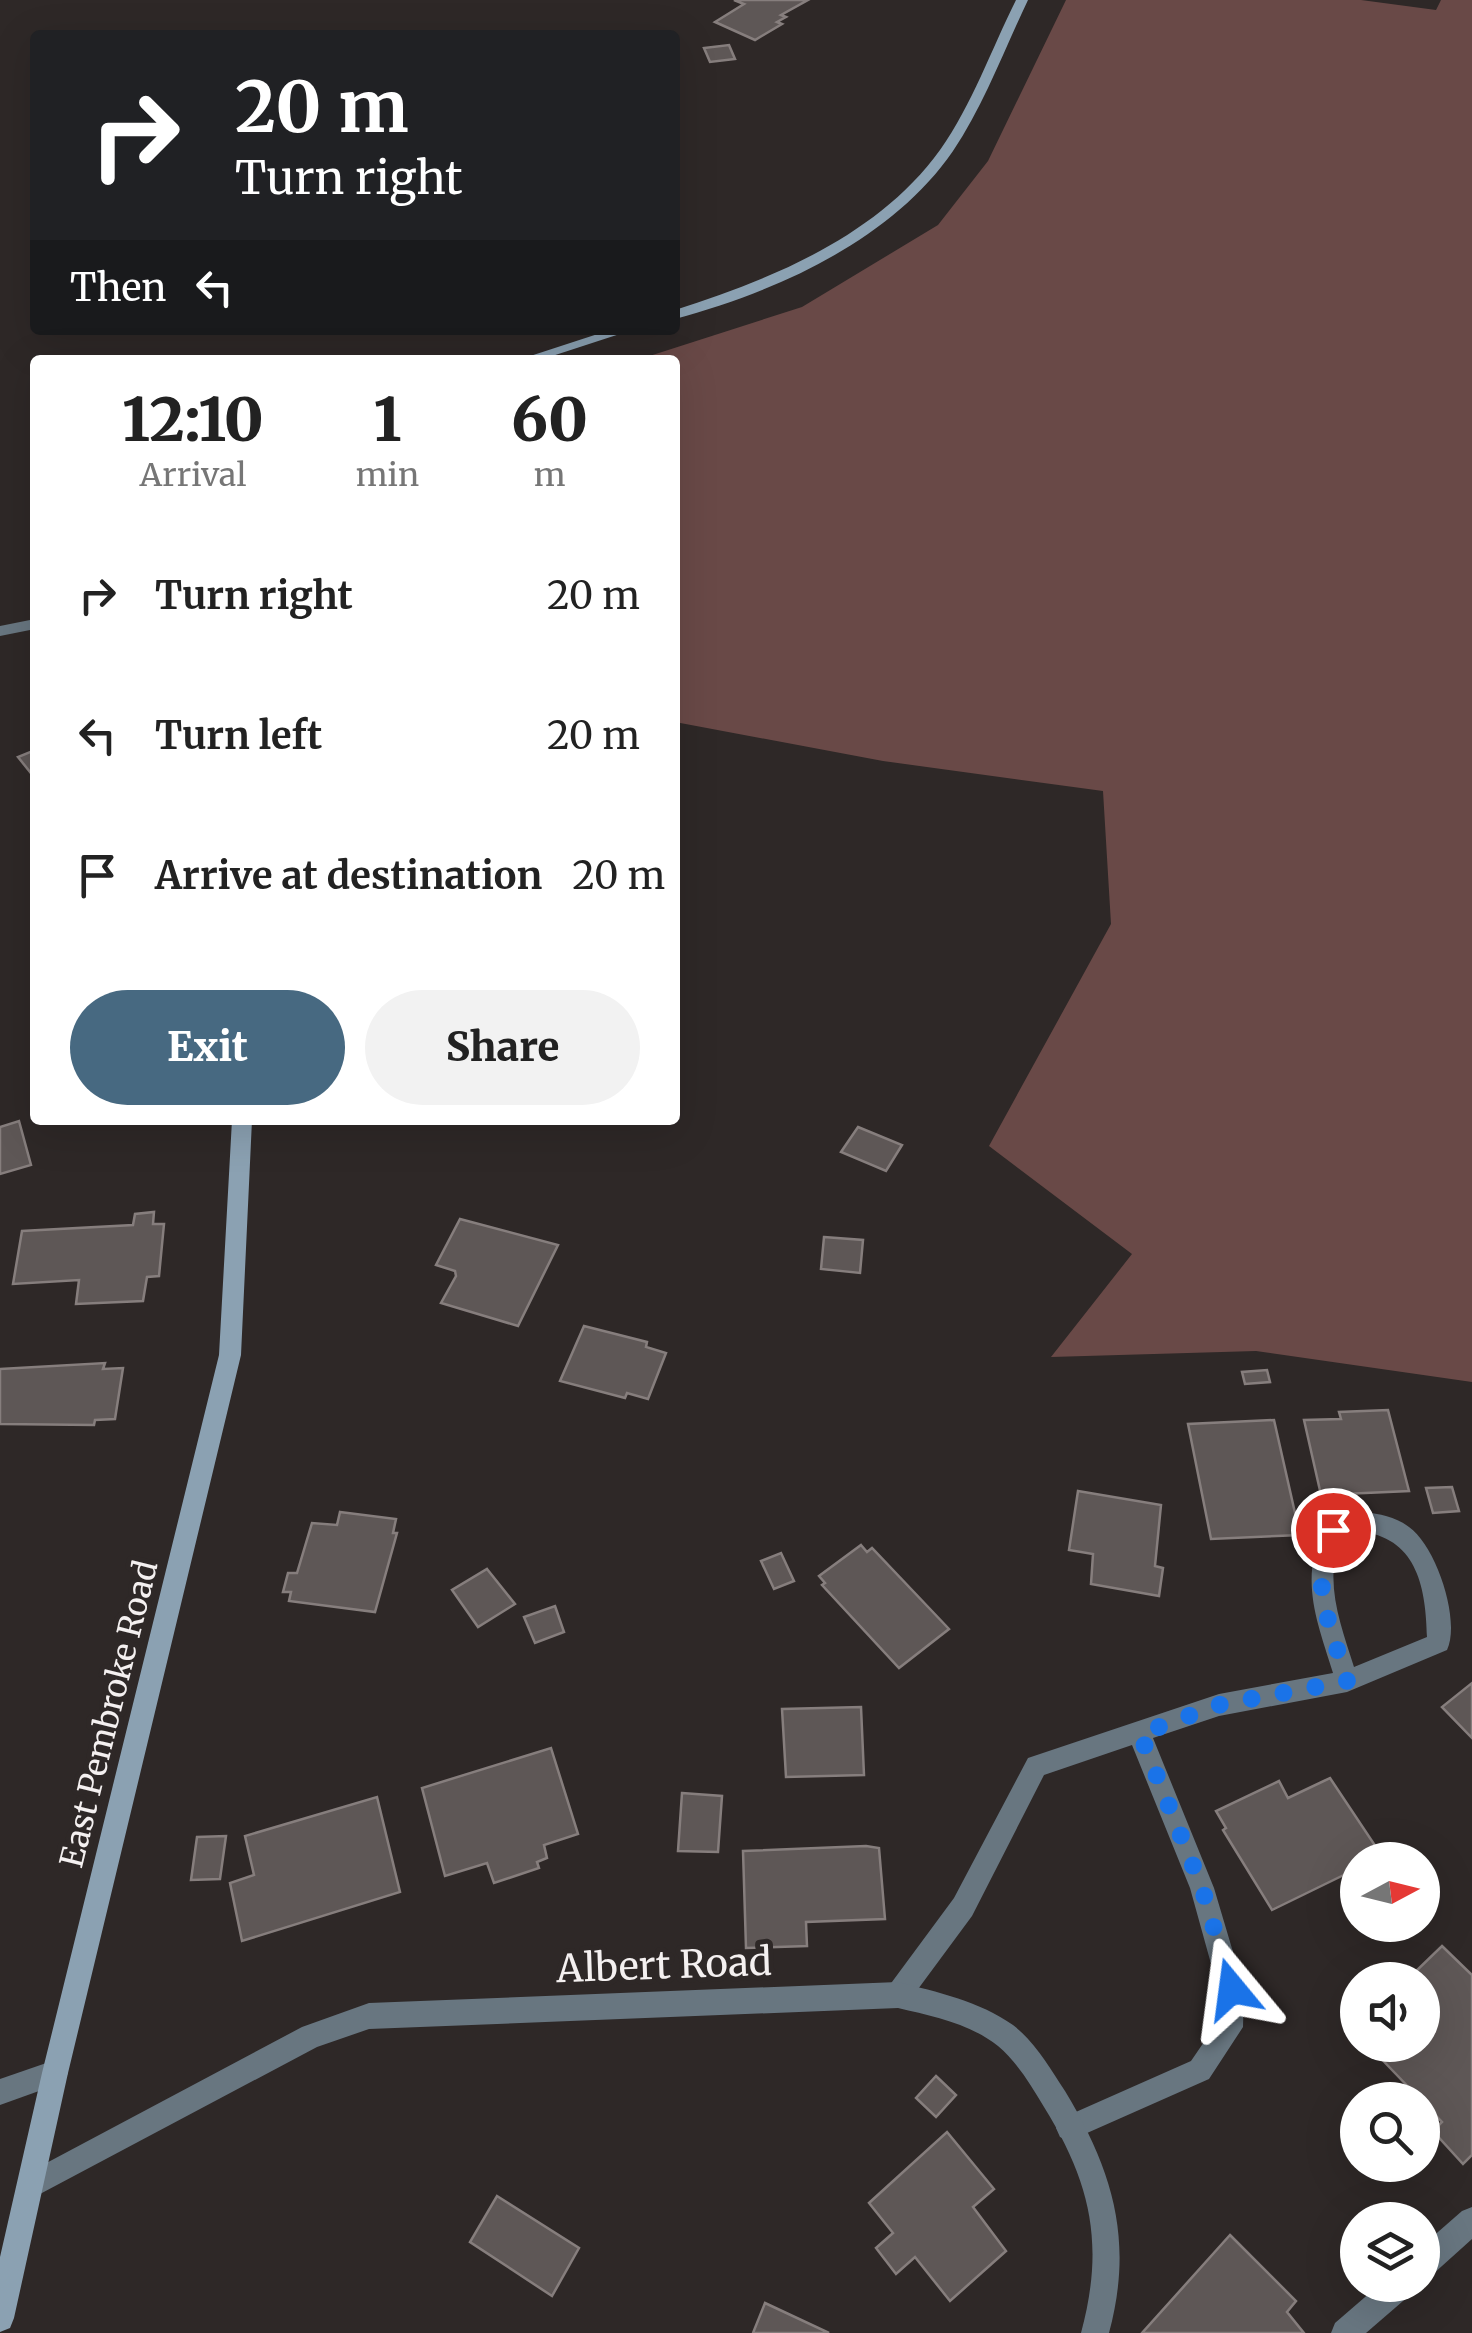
<!DOCTYPE html>
<style>
:root{--surface:#fff;--page:#f2f2f2;--text:#222;--muted:#767676;--accent:#476981}
body{margin:0;font-family:Merriweather,serif;background:var(--page);color:var(--text);height:100vh;display:flex;flex-direction:column;font-size:38px;white-space:nowrap}
*{box-sizing:border-box;margin:0}
p{font-size:32px;color:var(--muted)}
.icon{flex:none;width:55px;height:55px;fill:none;stroke:currentColor;stroke-width:2;stroke-linecap:round;stroke-linejoin:round}
.map{position:relative;flex:1;overflow:hidden}
.sheet{position:absolute;left:30px;top:355px;width:650px;height:770px;display:flex;flex-direction:column;background:var(--surface);border-radius:10px;box-shadow:0 10px 40px #0002}
.sheet>*{flex:none}
.guide{position:absolute;left:30px;top:30px;width:650px;height:305px;border-radius:10px;box-shadow:0 10px 40px #0002;background:#202124;color:#fff;overflow:hidden}
.needle{width:65px;rotate:83deg}
.fabs{position:absolute;left:1340px;top:1842px;display:grid;gap:20px}
.fabs a{display:grid;place-items:center;width:100px;height:100px;border-radius:50%;background:var(--surface);box-shadow:0 10px 40px #0002;font-size:50px}
.pin{position:absolute;display:grid;place-items:center;width:85px;height:85px;color:#fff;margin:-42px;border:5px solid #fff;border-radius:50%;box-shadow:0 2px 10px #0007}
.me{position:absolute;width:110px;margin:-55px;rotate:344deg;stroke-linejoin:round;filter:drop-shadow(0 0 8px #0008)}
.turn{display:flex;align-items:center;gap:35px;height:210px;padding:0 40px;font-size:45px}
.turn .icon{width:130px;height:130px;stroke-width:2.5}
.turn b{display:block;font-size:70px;line-height:85px}
.then{display:flex;align-items:center;height:95px;padding:0 40px;background:#0003;gap:20px;font-size:38px}
.eta{display:flex;justify-content:space-evenly;align-items:center;height:170px;text-align:center}
.eta b{font-size:60px;font-weight:800;line-height:70px}
.button{display:flex;gap:20px;margin-top:auto;padding:20px 40px}
.button a{flex:1;height:115px;border-radius:60px;background:var(--accent);color:#fff;font-size:40px;font-weight:800;line-height:115px;text-align:center}
.button a+a{background:var(--page);color:var(--text)}
ul{padding:0;list-style:none}
li{display:flex;align-items:center;gap:30px;height:140px;padding:0 40px}
li div{flex:1}
li b{display:block;font-size:38px}
li em{font-style:normal}
.map>svg:first-child{display:block}
.green{fill:#694947}
.building{fill:#5e5756;stroke:#867e7d;stroke-width:2.5}
.lines{fill:none;stroke-linecap:round;stroke-linejoin:round}
.lane{fill:#687680;fill-rule:evenodd}
.street{fill:#687680;fill-rule:evenodd}
.secondary{fill:#8ba1b2;fill-rule:evenodd}
.route{stroke:#1a73e8;stroke-width:18;stroke-dasharray:0 32.4}
.labels{text-anchor:middle;dominant-baseline:central;stroke-width:10;stroke-linejoin:round;paint-order:stroke}
.street-label{font-size:32px;fill:#f4f0f0;stroke:#2e2827}
.near-street-label{font-size:38px;fill:#f4f0f0;stroke:#2e2827}
</style>
<div class="map">
<svg width="1472" height="2333" viewBox="0 0 1472 2333">
<rect width="100%" height="100%" fill="#2e2827"/>
<!-- green -->
<polygon class="green" points="1066,0 1361,0 1436,10 1441,0 1472,0 1472,1382 1256,1351 1051,1357 1132,1254 989,1146 1111,924 1103,791 883,761 675,722 675,360 637,360 802,307 938,225 988,161"/>
<!-- building -->
<g class="building">
<polygon points="734,0 808,0 781,15 786,17 777,22 782,24 755,40 715,22 744,4"/>
<polygon points="729,45 735,59 710,62 704,48"/>
<polygon points="35,750 35,777 34,777 18,757"/>
<polygon points="19,1121 31,1165 0,1174 0,1127"/>
<polygon points="858,1127 902,1145 886,1171 841,1152"/>
<polygon points="154,1212 153,1224 164,1224 159,1276 147,1277 143,1301 76,1304 79,1280 13,1284 22,1231 133,1225 135,1214"/>
<polygon points="460,1219 558,1245 518,1326 441,1303 456,1276 455,1271 436,1265"/>
<polygon points="824,1237 863,1240 860,1273 821,1269"/>
<polygon points="584,1326 647,1342 646,1347 666,1353 648,1399 627,1393 625,1398 560,1381"/>
<polygon points="105,1363 103,1369 123,1368 115,1419 95,1420 94,1425 0,1424 0,1369"/>
<polygon points="1267,1370 1270,1382 1245,1384 1242,1372"/>
<polygon points="1388,1410 1409,1491 1321,1495 1304,1420 1341,1419 1339,1412"/>
<polygon points="1274,1420 1300,1535 1211,1539 1188,1424"/>
<polygon points="1452,1487 1459,1511 1433,1513 1426,1488"/>
<polygon points="1078,1491 1161,1505 1155,1566 1163,1568 1159,1596 1091,1584 1093,1554 1069,1550"/>
<polygon points="340,1512 396,1519 393,1533 397,1533 375,1612 289,1601 291,1592 283,1592 288,1573 297,1573 312,1523 337,1525"/>
<polygon points="861,1545 867,1552 872,1548 949,1629 899,1668 822,1585 825,1583 819,1576"/>
<polygon points="781,1553 794,1581 774,1589 761,1561"/>
<polygon points="487,1569 515,1604 478,1627 452,1590"/>
<polygon points="555,1606 564,1632 535,1643 524,1617"/>
<polygon points="1472,1683 1472,1738 1442,1707"/>
<polygon points="861,1707 864,1775 786,1777 782,1709"/>
<polygon points="551,1748 578,1834 544,1845 547,1858 537,1862 539,1868 494,1883 487,1863 445,1876 422,1788"/>
<polygon points="1330,1778 1382,1856 1358,1860 1358,1868 1272,1910 1223,1830 1226,1828 1216,1811 1279,1781 1288,1798"/>
<polygon points="682,1793 722,1796 718,1852 678,1851"/>
<polygon points="377,1797 400,1892 242,1941 230,1883 254,1875 245,1836"/>
<polygon points="226,1836 220,1879 191,1880 197,1837"/>
<polygon points="866,1846 879,1848 885,1919 806,1922 807,1946 746,1948 743,1851"/>
<polygon points="1442,1946 1472,1975 1472,2155 1463,2164 1433,2131 1442,2122 1369,2046 1422,2045 1422,1996 1429,1990 1413,1974"/>
<polygon points="936,2076 956,2095 936,2117 916,2098"/>
<polygon points="947,2132 994,2189 973,2207 1006,2251 950,2301 915,2257 896,2274 876,2248 893,2233 869,2203"/>
<polygon points="497,2196 579,2248 552,2296 470,2242"/>
<polygon points="1230,2235 1296,2301 1287,2312 1304,2333 1142,2333"/>
<polygon points="765,2303 829,2333 753,2333"/>
</g>
<g class="lines">
<!-- lane -->
<g class="lane">
<polygon points="35,619 35,629 0,636 0,626"/>
<path d="M1364 1512C1380 1514 1396 1517 1409 1527 1436 1546 1461 1620 1447 1650L1347 1692 1219 1716 1153 1738 1214 1888 1244 1989 1243 2027 1209 2079 1069 2141 1060 2137 1056 2128 1060 2119 1191 2061 1217 2023 1218 1989 1190 1888 1132 1745 1044 1775 972 1916 907 2004 898 2008 889 2004 885 1995 889 1986 954 1898 1028 1758 1219 1694 1333 1673C1316 1618 1299 1579 1325 1523ZM1364 1532C1418 1540 1426 1590 1427 1637L1354 1667C1341 1625 1323 1581 1341 1538Z"/>
</g>
<!-- street -->
<g class="street">
<path d="M898 1982C937 1992 979 2001 1013 2025 1035 2042 1050 2068 1065 2091 1113 2171 1134 2240 1109 2333H1081C1105 2244 1091 2183 1044 2107 1031 2085 1017 2062 998 2046 969 2023 932 2016 898 2008L369 2029 317 2047 40 2194 31 2198 22 2194 18 2185 22 2176 302 2027 369 2003Z"/>
<polygon points="55,2060 64,2064 68,2073 64,2082 0,2105 0,2079"/>
<polygon points="1472,2207 1472,2239 1432,2275 1422,2278 1422,2246 1462,2211"/>
<polygon points="1379,2285 1414,2285 1410,2295 1366,2333 1331,2333 1335,2323"/>
</g>
<!-- secondary -->
<g class="secondary">
<path d="M1016 0H1028C1004 50 984 105 953 151 892 240 776 292 675 319V310C772 279 878 236 940 150 972 105 991 50 1016 0Z"/>
<polygon points="610,330 632,330 540,360 518,360"/>
<polygon points="232,1120 252,1120 241,1355 68,2073 14,2318 10,2328 0,2332 0,2257 42,2073 219,1355"/>
</g>
</g>
<g class="lines">
<!-- route -->
<path class="route" d="M1232 1989 1202 1888 1140 1734 1218 1705 1347 1681C1333 1631 1306 1579 1333 1530"/>
</g>
<g class="labels">
<!-- street labels -->
<g class="street-label">
<text transform="translate(109 1714) rotate(-76)">East Pembroke Road</text>
</g>
<!-- near-street labels -->
<g class="near-street-label">
<text transform="translate(664 1965) rotate(-2)">Albert Road</text>
</g>
</g>
</svg>
<div class="fabs">
<a><svg class="needle" viewBox="-14 -14 28 28"><path d="M0-13l5 13h-10z" fill="#e53935"/><path d="M0 13l5-13h-10z" fill="#767676"/></svg></a>
<a><svg class="icon" aria-label="sound" viewBox="0 0 24 24"><path d="M4 9h4l5-4v14l-5-4H4zM17 9q2 3 0 6"/></svg></a>
<a><svg class="icon" aria-label="search" viewBox="0 0 24 24"><circle cx="10" cy="10" r="6"/><path d="M15 15l6 6"/></svg></a>
<a><svg class="icon" aria-label="layers" viewBox="0 0 24 24"><path d="M12 4l9 5-9 5-9-5zM3 14l9 5 9-5"/></svg></a>
</div>
<div class="pin" style="left:1333px;top:1530px;background:#d93025"><svg class="icon" aria-label="arrive" viewBox="0 0 24 24"><path d="M6 21V4h12l-3 4 3 4H6"/></svg></div>
<svg class="me" style="left:1232px;top:1989px" viewBox="-20 -20 40 40"><path d="M0-17L14 15 0 8-14 15z" fill="#1a73e8" stroke="#fff" stroke-width="4"/></svg>
<div class="guide">
<div class="turn"><svg class="icon" aria-label="right" viewBox="0 0 24 24"><path d="M7 20v-9h11M14 6l5 5-5 5"/></svg><div><b>20 m</b>Turn right</div></div>
<div class="then">Then<svg class="icon" aria-label="left" viewBox="0 0 24 24"><path d="M17 20v-9H6M10 6l-5 5 5 5"/></svg></div>
</div>
<section class="sheet">
<div class="eta">
<div><b>12:10</b><p>Arrival</p></div>
<div><b>1</b><p>min</p></div>
<div><b>60</b><p>m</p></div>
</div>
<ul>
<li><svg class="icon" aria-label="right" viewBox="0 0 24 24"><path d="M7 20v-9h11M14 6l5 5-5 5"/></svg><div><b>Turn right</b></div><em>20 m</em></li>
<li><svg class="icon" aria-label="left" viewBox="0 0 24 24"><path d="M17 20v-9H6M10 6l-5 5 5 5"/></svg><div><b>Turn left</b></div><em>20 m</em></li>
<li><svg class="icon" aria-label="arrive" viewBox="0 0 24 24"><path d="M6 21V4h12l-3 4 3 4H6"/></svg><div><b>Arrive at destination</b></div><em>20 m</em></li>
</ul>
<div class="button"><a>Exit</a><a>Share</a></div>
</section>
</div>
